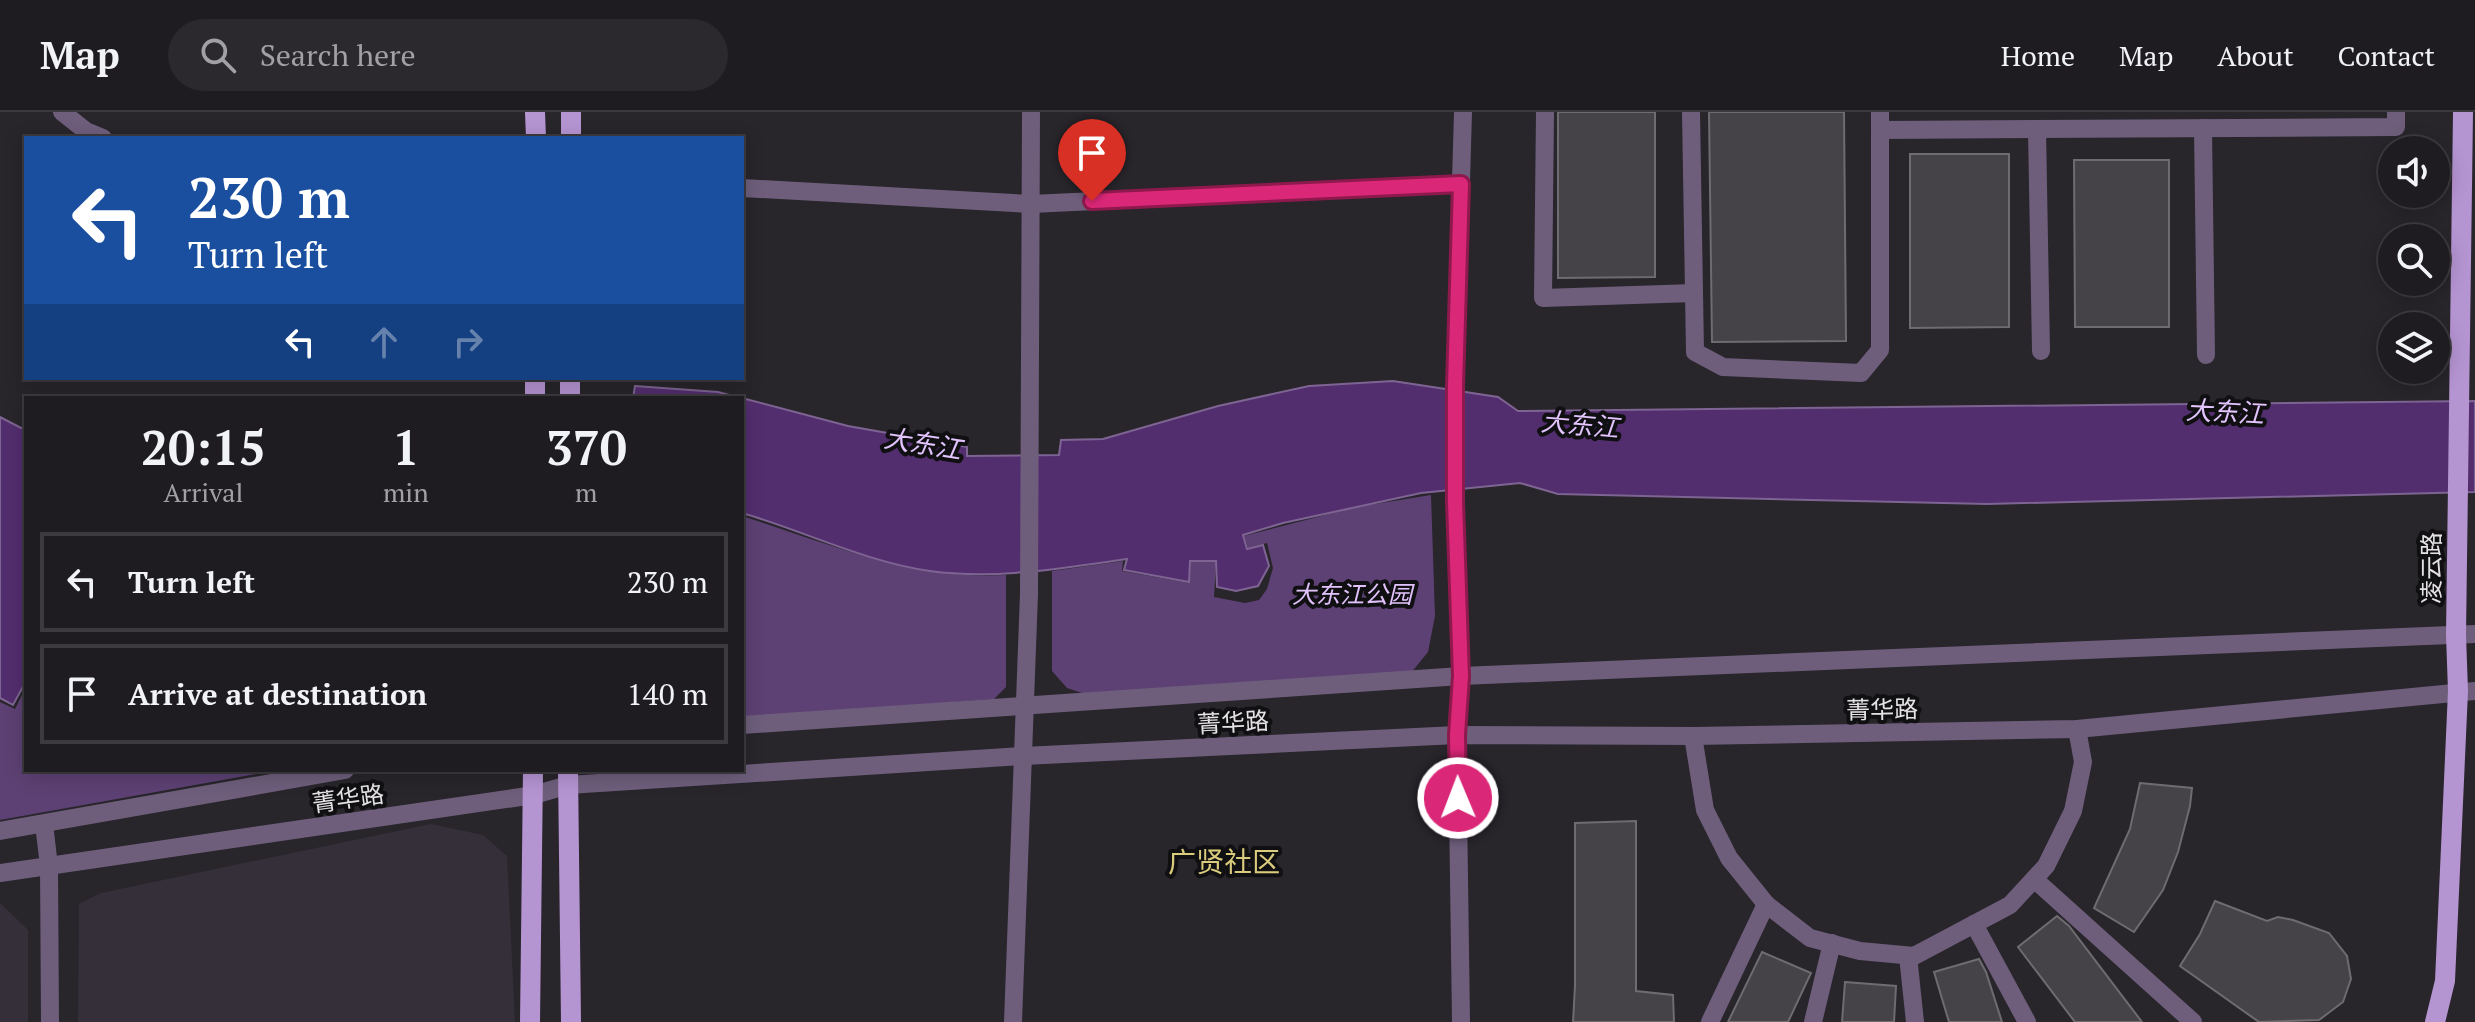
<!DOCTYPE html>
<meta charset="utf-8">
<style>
:root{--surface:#1e1c20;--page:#2b292d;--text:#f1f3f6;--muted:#a1a1a5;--line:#3c3a3e}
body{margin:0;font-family:"PT Serif","Noto Sans SC",serif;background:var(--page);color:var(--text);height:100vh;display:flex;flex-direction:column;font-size:30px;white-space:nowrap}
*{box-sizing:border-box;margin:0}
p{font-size:26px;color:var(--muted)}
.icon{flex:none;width:44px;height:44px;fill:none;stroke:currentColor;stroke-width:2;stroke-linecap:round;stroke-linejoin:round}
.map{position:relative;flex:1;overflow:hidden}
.sheet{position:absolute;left:24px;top:284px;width:720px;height:376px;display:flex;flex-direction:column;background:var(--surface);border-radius:0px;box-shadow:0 4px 20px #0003,0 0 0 2px var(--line)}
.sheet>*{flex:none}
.hud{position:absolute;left:24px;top:24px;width:720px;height:244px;border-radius:0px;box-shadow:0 4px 20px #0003,0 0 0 2px var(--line);background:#1a4fa0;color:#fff;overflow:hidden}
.fabs{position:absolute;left:2378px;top:24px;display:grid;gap:16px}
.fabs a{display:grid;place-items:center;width:72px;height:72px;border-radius:50%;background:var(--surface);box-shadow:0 4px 20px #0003,0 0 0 2px var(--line);font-size:40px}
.pin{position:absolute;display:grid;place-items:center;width:68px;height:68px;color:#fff;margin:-82px -34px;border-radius:50% 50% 50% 0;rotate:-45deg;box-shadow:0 0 8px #0007}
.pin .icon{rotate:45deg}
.me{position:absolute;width:88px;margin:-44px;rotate:359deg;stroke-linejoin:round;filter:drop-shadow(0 0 6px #0008)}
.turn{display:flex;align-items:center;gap:28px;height:168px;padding:0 32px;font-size:36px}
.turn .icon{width:104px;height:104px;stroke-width:2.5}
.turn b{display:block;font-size:56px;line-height:68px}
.lanes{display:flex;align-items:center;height:76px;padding:0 32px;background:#0003;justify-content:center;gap:40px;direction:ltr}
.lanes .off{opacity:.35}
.eta{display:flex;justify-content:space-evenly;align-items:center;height:136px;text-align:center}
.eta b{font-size:48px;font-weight:600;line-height:56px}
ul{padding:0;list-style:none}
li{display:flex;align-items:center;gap:24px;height:100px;margin:0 16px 12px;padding:0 16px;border:4px solid var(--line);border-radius:0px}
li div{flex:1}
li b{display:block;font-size:30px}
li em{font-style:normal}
header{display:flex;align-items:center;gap:48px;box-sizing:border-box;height:112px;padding:0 40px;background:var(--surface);border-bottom:2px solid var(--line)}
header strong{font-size:38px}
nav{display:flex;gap:44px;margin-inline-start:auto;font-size:28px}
.search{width:560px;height:72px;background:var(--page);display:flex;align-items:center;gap:20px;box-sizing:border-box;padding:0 28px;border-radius:44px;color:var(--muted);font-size:30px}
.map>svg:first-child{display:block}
.built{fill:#352f3a}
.green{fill:#5d4174}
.water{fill:#532e6f;stroke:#7e6492;stroke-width:2}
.building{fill:#454248;stroke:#6e6b71;stroke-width:2}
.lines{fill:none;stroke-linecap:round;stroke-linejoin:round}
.minor{stroke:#6e5e7c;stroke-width:18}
.major{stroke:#b594d2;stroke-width:20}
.route-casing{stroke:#8e194d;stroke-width:20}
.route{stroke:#db2777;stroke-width:14}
.labels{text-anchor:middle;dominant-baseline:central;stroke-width:8;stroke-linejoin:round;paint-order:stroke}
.street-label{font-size:24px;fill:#e4e2e5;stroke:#100f11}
.park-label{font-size:24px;font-style:italic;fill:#e1c2fc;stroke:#100f11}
.water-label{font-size:26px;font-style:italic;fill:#e2c4fe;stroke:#100f11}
.quarter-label{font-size:28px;fill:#dbcb7d;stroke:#100f11}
</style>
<header>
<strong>Map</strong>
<div class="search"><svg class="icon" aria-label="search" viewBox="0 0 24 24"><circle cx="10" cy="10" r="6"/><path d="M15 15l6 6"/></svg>Search here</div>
<nav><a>Home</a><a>Map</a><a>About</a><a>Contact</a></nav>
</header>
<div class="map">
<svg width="2475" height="910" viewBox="0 0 2475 910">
<rect width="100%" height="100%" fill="#28252b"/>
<!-- built -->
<g class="built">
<polygon points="431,712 483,723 507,744 515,910 78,910 79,792 101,781"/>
<polygon points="0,791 28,818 28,910 0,910"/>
</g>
<!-- green -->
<g class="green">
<polygon points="1431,383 1435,504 1428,540 1411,561 1088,583 1067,576 1052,559 1052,459 1123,449 1122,459 1189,471 1190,449 1216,450 1214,485 1245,491 1259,488 1267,477 1273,456 1267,431 1248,436 1244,424 1356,395"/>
<path d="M742 404C830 432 912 468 1006 463V575L994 587 742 606Z"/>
<polygon points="26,575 26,658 279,658 0,708 0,590 15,597"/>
</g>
<!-- water -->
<g class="water">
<path d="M1393 269 1498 285 1518 299 2475 289V380L1987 392 1558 382 1520 371 1421 381 1283 411 1243 423 1247 437 1263 433 1269 454 1258 474 1236 479 1217 475 1216 449H1190L1189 470 1124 458 1127 447C1063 456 995 468 930 459 866 450 804 419 742 401V286L848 314 967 335V344L1059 343 1061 328 1103 327 1218 294 1309 274Z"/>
<polygon points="635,274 718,280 741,286 633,286"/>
<polygon points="0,305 21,316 26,315 26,569 13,593 0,586"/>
</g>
<!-- building -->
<g class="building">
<polygon points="1558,0 1655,0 1655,165 1558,166"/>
<polygon points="1709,0 1844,0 1846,229 1712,230"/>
<polygon points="1910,42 2009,42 2009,215 1910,216"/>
<polygon points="2074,48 2169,48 2169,215 2075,215"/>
<polygon points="2140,671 2192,676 2190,694 2178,740 2163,778 2134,820 2094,796 2130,717"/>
<polygon points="1636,709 1636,879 1673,883 1674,910 1573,910 1575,874 1575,711"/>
<polygon points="2215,789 2267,809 2278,805 2293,808 2329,821 2347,844 2351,867 2343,890 2319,908 2259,910 2180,854 2200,822"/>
<polygon points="2057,804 2069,814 2142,910 2075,910 2018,835"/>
<polygon points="1762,840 1811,861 1788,910 1728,910"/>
<polygon points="1979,847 1986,860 2002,910 1949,910 1934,860"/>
<polygon points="1845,870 1896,874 1894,910 1842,910"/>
</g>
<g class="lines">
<!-- minor -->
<g class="minor">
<polyline points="62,0 86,19 103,26"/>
<polyline points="1545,0 1543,186 1694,181"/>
<polyline points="1691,0 1695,240 1723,255 1861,261 1880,238 1880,0"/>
<polyline points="2203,16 2206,243"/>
<polyline points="2037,17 2041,239"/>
<polyline points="1880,18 2396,15 2396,0"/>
<polyline points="742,76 1031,92 1461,72"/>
<polyline points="742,613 1461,564 2475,522"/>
<polyline points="1693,624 1705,698 1729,746 1766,792 1810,826 1860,839 1914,844 2010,793 2046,754 2073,699 2083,650 2077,617"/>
<polyline points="44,712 49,754 50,910"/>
<polyline points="0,719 345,658"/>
<polyline points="0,761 534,683 568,673 1023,644 1457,623 1693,624 2077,617 2475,579"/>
<polyline points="2034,767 2193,910"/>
<polyline points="1974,812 2027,910"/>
<polyline points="1908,844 1915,910"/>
<polyline points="1013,910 1029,482 1031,0"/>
<polyline points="1461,910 1457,623 1461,564 1455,390 1455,274 1463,0"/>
<polyline points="1710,910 1766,792"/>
<polyline points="1813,910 1832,831"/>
</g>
<!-- major -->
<g class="major">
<polyline points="535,0 536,26"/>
<polyline points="571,0 571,26"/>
<polyline points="535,286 535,266"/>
<polyline points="570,286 570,266"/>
<polyline points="568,658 571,910"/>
<polyline points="530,910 533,658"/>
<polyline points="2435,910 2445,869 2458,579 2456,523 2463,0"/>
</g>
</g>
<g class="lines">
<defs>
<polyline id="route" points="1092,89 1461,72 1455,274 1455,390 1461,564 1457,623 1458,686"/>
</defs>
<!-- route casing -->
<use href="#route" class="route-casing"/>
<!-- route -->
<use href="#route" class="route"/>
</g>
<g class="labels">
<!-- street labels -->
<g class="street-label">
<text transform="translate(2431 456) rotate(-90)">凌云路</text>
<text transform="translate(1882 597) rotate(-1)">菁华路</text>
<text transform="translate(1233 610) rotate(-3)">菁华路</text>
<text transform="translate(348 686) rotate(-8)">菁华路</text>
</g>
<!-- park labels -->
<g class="park-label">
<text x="1352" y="482">大东江公园</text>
</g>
<!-- water labels -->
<g class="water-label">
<text transform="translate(2225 299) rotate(3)">大东江</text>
<text transform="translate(1580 312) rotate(5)">大东江</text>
<text transform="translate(923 331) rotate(9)">大东江</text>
</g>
<!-- quarter labels -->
<g class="quarter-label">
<text x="1224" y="749">广贤社区</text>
</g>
</g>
</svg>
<div class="fabs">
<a><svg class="icon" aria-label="sound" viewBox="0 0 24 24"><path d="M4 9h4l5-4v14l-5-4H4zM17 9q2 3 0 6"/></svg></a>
<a><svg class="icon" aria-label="search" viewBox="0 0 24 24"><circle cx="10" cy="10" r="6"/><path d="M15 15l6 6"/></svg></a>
<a><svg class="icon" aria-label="layers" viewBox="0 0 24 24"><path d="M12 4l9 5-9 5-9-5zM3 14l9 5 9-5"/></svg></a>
</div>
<div class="pin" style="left:1092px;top:89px;background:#d93025"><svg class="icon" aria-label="arrive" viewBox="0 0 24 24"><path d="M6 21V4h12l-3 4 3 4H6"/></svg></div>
<svg class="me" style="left:1458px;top:686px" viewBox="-20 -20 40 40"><circle r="17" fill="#db2777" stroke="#fff" stroke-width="3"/><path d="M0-11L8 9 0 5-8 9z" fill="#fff"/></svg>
<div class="hud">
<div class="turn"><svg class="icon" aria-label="left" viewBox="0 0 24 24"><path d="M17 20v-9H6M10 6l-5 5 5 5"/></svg><div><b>230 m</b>Turn left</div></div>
<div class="lanes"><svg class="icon" aria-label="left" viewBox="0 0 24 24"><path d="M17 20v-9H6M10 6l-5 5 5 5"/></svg><svg class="icon off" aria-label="ahead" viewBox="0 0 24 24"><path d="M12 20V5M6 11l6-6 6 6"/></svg><svg class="icon off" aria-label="right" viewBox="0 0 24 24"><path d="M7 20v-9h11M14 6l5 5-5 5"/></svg></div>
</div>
<section class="sheet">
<div class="eta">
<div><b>20:15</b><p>Arrival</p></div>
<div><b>1</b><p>min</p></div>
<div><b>370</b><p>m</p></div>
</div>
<ul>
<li><svg class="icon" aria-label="left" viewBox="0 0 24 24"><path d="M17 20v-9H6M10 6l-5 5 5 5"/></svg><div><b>Turn left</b></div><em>230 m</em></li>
<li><svg class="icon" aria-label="arrive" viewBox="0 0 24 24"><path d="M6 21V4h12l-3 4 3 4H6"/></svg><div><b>Arrive at destination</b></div><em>140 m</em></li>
</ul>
</section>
</div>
